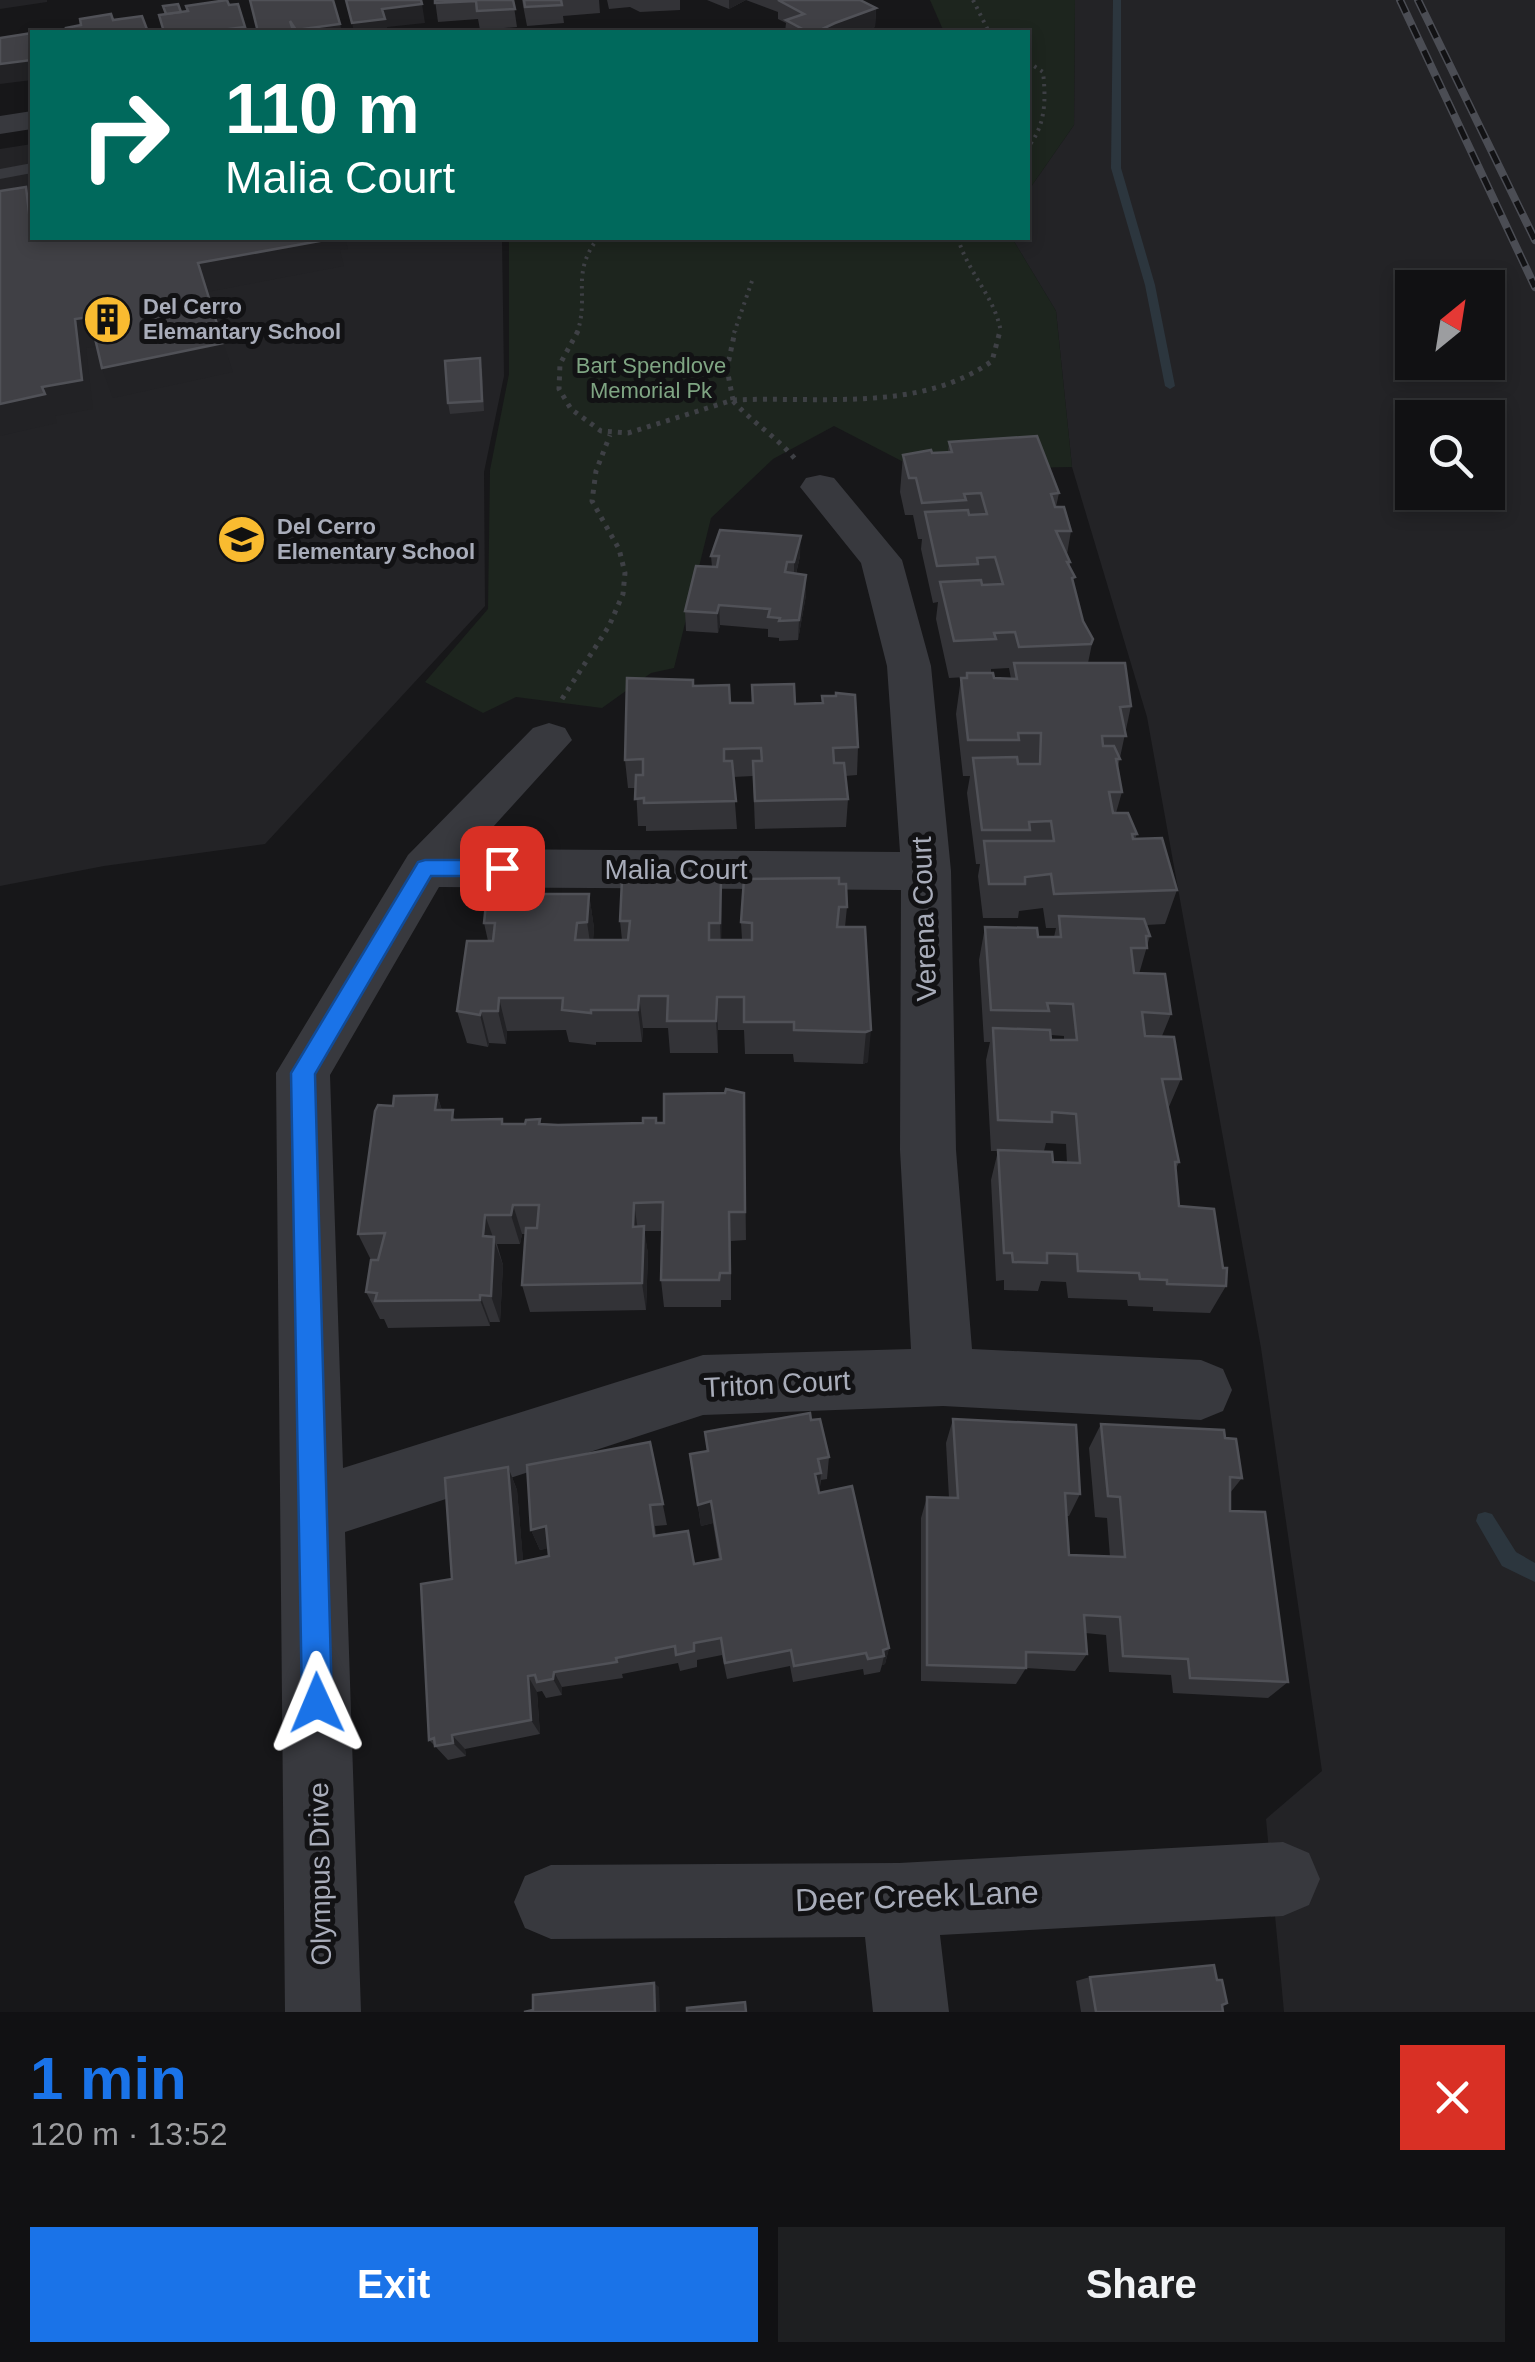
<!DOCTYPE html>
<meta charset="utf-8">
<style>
:root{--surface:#111113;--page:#1e1f21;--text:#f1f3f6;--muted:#9c9da0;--line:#303133;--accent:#1a73e8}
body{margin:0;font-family:Helvetica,sans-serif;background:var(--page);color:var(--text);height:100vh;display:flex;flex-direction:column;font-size:38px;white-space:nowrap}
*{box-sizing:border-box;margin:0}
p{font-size:32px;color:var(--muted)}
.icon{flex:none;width:55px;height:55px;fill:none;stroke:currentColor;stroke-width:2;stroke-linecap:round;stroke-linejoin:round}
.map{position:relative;height:2012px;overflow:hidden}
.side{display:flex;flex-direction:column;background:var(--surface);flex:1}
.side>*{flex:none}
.banner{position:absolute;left:30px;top:30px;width:1000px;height:210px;border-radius:0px;box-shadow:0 5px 15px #0003,0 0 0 2px var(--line);background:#00695c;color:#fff;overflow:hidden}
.needle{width:65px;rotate:30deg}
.tools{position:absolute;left:1395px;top:270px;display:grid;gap:20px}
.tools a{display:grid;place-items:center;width:110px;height:110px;border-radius:0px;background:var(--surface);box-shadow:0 5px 15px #0003,0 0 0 2px var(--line);font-size:50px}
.pin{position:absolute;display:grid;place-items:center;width:85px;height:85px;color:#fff;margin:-42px;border-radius:20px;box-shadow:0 5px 15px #0006}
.me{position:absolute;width:110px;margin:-55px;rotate:359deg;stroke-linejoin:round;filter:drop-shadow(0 0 8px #0008)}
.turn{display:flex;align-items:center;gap:35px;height:210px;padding:0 30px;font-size:45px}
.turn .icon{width:130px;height:130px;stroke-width:2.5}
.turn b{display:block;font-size:70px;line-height:85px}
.round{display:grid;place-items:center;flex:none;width:105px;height:105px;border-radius:0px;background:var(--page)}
.summary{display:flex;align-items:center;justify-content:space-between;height:170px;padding:0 30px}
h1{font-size:60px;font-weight:700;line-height:75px;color:var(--accent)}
.button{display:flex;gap:20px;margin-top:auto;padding:20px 30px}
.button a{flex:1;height:115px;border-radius:0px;background:var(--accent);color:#fff;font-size:40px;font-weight:700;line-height:115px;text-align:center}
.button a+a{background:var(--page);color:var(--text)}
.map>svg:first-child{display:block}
.built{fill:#232326;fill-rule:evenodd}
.green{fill:#1d251e}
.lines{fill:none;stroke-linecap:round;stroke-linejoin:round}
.stream{fill:#2c363e;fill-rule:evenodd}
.path-far1{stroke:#3e4045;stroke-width:4;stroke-dasharray:2.5 5;stroke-linecap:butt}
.path{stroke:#3e4045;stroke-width:5;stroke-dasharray:4 6;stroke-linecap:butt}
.lane{fill:#38393e;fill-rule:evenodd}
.street{fill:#38393e;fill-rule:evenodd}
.rail-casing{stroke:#4b4d54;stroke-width:8}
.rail{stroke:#121214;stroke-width:5;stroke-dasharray:14;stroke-linecap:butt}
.wall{fill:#333337;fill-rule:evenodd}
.shaded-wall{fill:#222225}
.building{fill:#404045;stroke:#505157;stroke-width:2.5}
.route{fill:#1a73e8;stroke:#114b97;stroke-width:2.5}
.labels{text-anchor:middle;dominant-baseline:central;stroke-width:10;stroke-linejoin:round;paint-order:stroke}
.far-poi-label{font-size:22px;font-weight:bold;fill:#a9adba;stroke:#121214;text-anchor:start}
.far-park-label{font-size:22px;fill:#7fa583;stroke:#121214}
.street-label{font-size:28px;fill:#a9adba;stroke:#121214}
.near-street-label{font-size:32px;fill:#a9adba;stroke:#121214}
</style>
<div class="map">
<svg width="1535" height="2012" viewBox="0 0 1535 2012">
<rect width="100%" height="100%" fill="#171719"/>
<!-- built -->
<g class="built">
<path d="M1075 0H1535V2012H1284L1266 1819 1322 1771 1261 1348 1147 717 1072 467 1056 311 1012 238H1028V191L1074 125ZM1412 288H1488V362H1412ZM1412 418H1488V492H1412Z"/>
<polygon points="32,144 32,238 502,238 504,376 484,472 485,606 265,844 104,866 0,886 0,149"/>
</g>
<!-- green -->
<g class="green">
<polygon points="930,0 1075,0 1074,125 1028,191 1028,32 944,32"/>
<polygon points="509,238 1012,238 1056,311 1072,467 919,470 834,426 773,459 711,518 674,668 651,673 602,708 516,697 483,713 425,682 488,609 490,470 509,374"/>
</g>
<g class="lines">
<!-- stream -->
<g class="stream">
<polygon points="1113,0 1121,0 1121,168 1155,285 1175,386 1170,389 1165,386 1145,285 1111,168"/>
<polygon points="1485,1512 1492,1514 1516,1552 1535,1563 1535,1582 1502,1566 1476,1521 1478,1514"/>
</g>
<!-- path-far1 -->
<g class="path-far1">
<polyline points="973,0 989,32"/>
<path d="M1028 62 1043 72C1046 99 1046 125 1028 147"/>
<path d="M958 238C967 272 996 298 1001 333"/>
<path d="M577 333C590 296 570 274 598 238"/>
<polyline points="734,333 752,281"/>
</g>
<!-- path -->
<g class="path">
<polyline points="578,331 560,364 559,389 571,409 601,431 628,433 733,400 727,369 735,331"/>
<path d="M733 400C818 396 920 413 992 361L1000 331"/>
<path d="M733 401C754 424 777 437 796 460"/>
<polyline points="562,699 609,626 623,594 625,573 619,549 592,501 596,471 610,435"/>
</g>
<!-- lane -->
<polygon class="lane" points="32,163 32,173 0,179 0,169"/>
<!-- street -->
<g class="street">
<polygon points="32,111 32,129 0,134 0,116"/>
<path d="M820 475 834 478 902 560 931 666 951 871 956 1150 972 1349 1201 1360 1223 1369 1232 1390 1223 1411 1201 1420 943 1406 703 1415 345 1532 361 2012H285L276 1073 408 855 533 728 549 723 565 728 572 740 473 849 900 852 887 666 861 563 800 487 806 478ZM439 887 901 890 900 1150 911 1349 703 1355 343 1468 330 1075Z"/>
<polygon points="1283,1842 1309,1853 1320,1879 1309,1905 1283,1916 940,1935 949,2012 873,2012 865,1937 551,1939 525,1928 514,1902 525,1876 551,1865 899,1863"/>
</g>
<defs>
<g id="rail">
<polyline points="1400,0 1535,287"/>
<polyline points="1418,0 1535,240"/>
</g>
</defs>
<!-- rail casing -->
<use href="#rail" class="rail-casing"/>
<!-- rail -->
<use href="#rail" class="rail"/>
</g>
<!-- wall -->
<g class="wall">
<polygon points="435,0 513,0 517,27 480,30 478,19 438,22"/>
<polygon points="522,0 599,0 600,13 563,16 564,23 527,26"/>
<polygon points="607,0 680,0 680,10 640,12 630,7 609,9"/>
<polygon points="707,0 860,0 876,8 875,27 860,32 785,32 786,23 778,19 778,12 746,0 729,9"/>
<polygon points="482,368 484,411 450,414 448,403"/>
<path d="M949 442 1059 493 1056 507 1071 531 1067 554 1070 562V567L1073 584 1083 621 1093 639 1088 663 1131 706 1118 767 1122 792 1116 813 1137 834 1135 839 1177 890 1165 924 1146 925 1150 936 1139 974 1171 1014 1162 1036 1181 1079 1168 1109 1179 1162 1176 1169 1179 1206 1226 1286 1210 1313 1153 1311V1307L1128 1306 1127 1300 1068 1298 1066 1282 1041 1281 1038 1291 1004 1290V1280L996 1281 991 1180 998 1151H991L986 1060 990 1042H984L979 960 985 927 1038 937H1054L1056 928H1046L1043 908 1019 911 1018 918H983L978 876 980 864H976L967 793 970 776H963L956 714 961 678 966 677 949 678 936 619 938 602 933 603 921 549 922 539H918L913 515H905L900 492 903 455 948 452ZM1009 668 1011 679 994 678 991 673V669ZM1051 1035 1064 1036V1040H1051ZM1046 1143 1066 1144 1067 1163 1053 1162 1044 1151Z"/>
<polygon points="711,556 800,556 796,574 806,575 806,595 798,640 779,641 779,638 768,637 768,629 720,625 718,633 686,631 685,611 712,567"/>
<polygon points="694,686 730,703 822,703 822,696 858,747 857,775 845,776 848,799 846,827 755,829 753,776 733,777 737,829 646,831 646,826 638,826 636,788 628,788 625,760"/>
<polygon points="721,880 721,940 742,940 741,922 839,884 847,907 845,927 865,927 868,1062 863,1064 794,1062 793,1054 745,1054 744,1030 718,1030 718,1053 670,1053 668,1028 643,1028 642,1042 596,1042 596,1045 569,1042 566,1030 507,1031 506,1044 489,1043 488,1047 467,1043 457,1011 488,941 484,923 589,894 594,928 593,940 622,940 620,921"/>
<polygon points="744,1093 746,1240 731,1241 731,1300 721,1300 721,1307 664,1307 661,1280 662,1231 644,1231 648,1254 646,1310 530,1312 522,1285 526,1234 522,1234 520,1244 497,1244 503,1265 500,1322 490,1322 490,1326 388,1328 384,1319 380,1319 366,1292 371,1260 358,1234 393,1106 437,1095 442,1110 457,1120 502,1119 503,1124 525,1124 540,1119 541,1124 558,1125 664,1123"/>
<polygon points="953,1419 1080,1494 1069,1516 1066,1516 1069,1555 1110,1557 1107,1518 1095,1517 1089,1448 1101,1424 1225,1438 1242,1478 1230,1493 1230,1511 1288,1682 1268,1698 1173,1693 1171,1675 1109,1672 1106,1635 1085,1633 1087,1654 1075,1671 1026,1668 1016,1684 921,1681 921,1518 927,1497 949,1498 946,1443"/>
<polygon points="811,1420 829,1457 827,1479 821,1480 819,1493 889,1648 885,1664 882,1665 880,1672 864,1675 863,1669 793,1682 790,1666 727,1679 722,1655 697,1660 697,1667 680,1671 678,1663 622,1674 623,1678 562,1687 562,1695 546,1698 542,1691 537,1692 540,1734 465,1749 466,1756 448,1760 435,1746 429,1740 452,1579 508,1467 517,1490 523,1561 549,1556 548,1548 540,1550 531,1530 650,1442 667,1525 655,1526 656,1536 694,1564 719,1560 713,1523 701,1526 690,1454 707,1451 705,1432"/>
<polygon points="1090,1977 1222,2005 1223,2012 1081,2012 1076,1981"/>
</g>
<!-- shaded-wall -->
<g class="shaded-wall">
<polygon points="0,0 47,0 47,2 0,9"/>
<polygon points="729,0 746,0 729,9"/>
<polygon points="422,4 425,23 387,27 388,32 354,32 352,23 382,9"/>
<polygon points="876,8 875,27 860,32 816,32 835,23"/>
<polygon points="340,24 342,32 296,32 296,30"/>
<polygon points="245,27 247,32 205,32"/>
<polygon points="32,60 32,80 0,84 0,64"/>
<polygon points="26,187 32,204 32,230"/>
<polygon points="335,238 345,238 348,249 340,250 344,266 207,292 198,263"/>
<polygon points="90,317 101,346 86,348 93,409 55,416 57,423 0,436 0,404 42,387 75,319"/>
<polygon points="223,343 233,372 113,398 102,368"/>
<polygon points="801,536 800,556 794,582 794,562"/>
<polygon points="806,575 806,595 798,640 799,620"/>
<polygon points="719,605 720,625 718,633 717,613"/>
<polygon points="721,880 722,914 721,957 720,923"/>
<polygon points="589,894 594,928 592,956 587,922"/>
<polygon points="639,996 643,1028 642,1042 638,1010"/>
<polygon points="717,997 718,1030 718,1053 716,1021"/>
<polygon points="499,998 507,1031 506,1044 498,1011"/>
<polygon points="481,1011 489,1043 488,1047 480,1015"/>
<polygon points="871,1030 868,1062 863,1064 866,1032"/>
<polygon points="437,1095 447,1126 435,1110"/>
<polygon points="634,1203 638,1231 633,1227"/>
<polygon points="513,1205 522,1234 520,1244 511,1215"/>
<polygon points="485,1215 503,1265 500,1322 491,1296 483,1236"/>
<polygon points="644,1226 648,1254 646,1310 642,1283"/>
<polygon points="480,1295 490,1322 490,1326 480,1300"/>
<polygon points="508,1467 517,1490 525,1582 516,1563"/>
<polygon points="821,1473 819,1495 815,1474"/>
<polygon points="711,1501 713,1523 701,1526 698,1505"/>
<polygon points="546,1526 554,1547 540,1550 531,1530"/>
<polygon points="889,1648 885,1664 882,1665 884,1656 883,1650"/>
<polygon points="554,1672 562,1687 562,1695 553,1679"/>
<polygon points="528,1676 537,1692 540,1734 531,1720"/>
<polygon points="452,1735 465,1749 466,1756 453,1743"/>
<polygon points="654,1983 659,1987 660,2012 655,2012"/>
</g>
<!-- building -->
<g class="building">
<polygon points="227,0 229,5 238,4 245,27 205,32 164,32 159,15 188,11 186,6"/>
<polygon points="250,0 333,0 340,24 296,30 290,21 293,30 258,32"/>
<polygon points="346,0 421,0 422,4 382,9 385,19 352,23"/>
<polygon points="435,0 513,0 515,9 477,11 476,1 435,3"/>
<polygon points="524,0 561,0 562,5 525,7"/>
<polygon points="778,0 860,0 876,8 835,23 816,32 808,32 786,20 804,14"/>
<polygon points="178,4 181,12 166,14 163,6"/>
<polygon points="111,14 113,20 142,16 148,32 67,32 66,28 81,25 80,19"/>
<polygon points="32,33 32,60 0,64 0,38"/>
<polygon points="26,187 32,238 336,238 198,263 223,343 102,368 90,317 75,319 82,380 42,387 45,394 0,404 0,191"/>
<polygon points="480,358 482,401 448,403 445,361"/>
<polygon points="1037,436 1059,493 1051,494 1055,507 1064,507 1071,531 1056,531 1070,562 1067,562 1075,577 1072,578 1083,621 1093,639 1091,644 1019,647 1015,632 994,633 996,639 954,641 940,582 981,580 982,585 1003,584 995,557 977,558 978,564 937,566 925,512 968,510 969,515 987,514 981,493 964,494 966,500 922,503 916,478 909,478 903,455 931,450 932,453 952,452 949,442"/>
<polygon points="720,530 801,536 794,562 787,562 785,572 806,575 799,620 779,621 780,618 768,617 770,609 719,605 717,613 685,611 696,566 717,567 719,556 711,556"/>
<polygon points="1014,663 1125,663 1131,706 1120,707 1126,736 1102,736 1103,746 1114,746 1120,759 1116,759 1122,792 1109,792 1113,813 1128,813 1137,834 1132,834 1133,839 1162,838 1177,890 1054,894 1051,874 1025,877 1025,884 989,884 984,841 1054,841 1051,821 1029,822 1030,830 982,830 973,758 1017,757 1018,764 1040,764 1041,733 1018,733 1019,740 968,740 961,678 967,678 967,673 993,673 994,678 1017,679"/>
<polygon points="627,678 693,680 693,686 729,685 730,703 753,703 752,685 794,684 795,704 823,703 822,696 836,696 836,693 855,695 858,747 833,748 834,763 844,763 848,799 755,801 753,761 762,761 761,748 724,749 724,761 732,761 736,801 644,803 644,798 635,799 636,775 643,775 643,759 625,760"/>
<polygon points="839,878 839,884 846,884 847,907 839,907 837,927 865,927 871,1030 866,1032 794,1030 794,1022 744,1022 744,997 717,997 716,1021 667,1021 668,996 639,996 638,1010 591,1010 591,1013 562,1010 563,998 499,998 498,1011 481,1011 480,1015 457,1011 467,941 493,941 495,923 484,923 487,894 589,894 587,922 577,923 575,940 628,940 630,921 620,921 622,880 721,880 720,923 709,923 709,940 752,940 752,923 741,922 744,879"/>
<polygon points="1059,916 1144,919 1150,936 1146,936 1147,948 1131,948 1134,973 1165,974 1171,1014 1142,1012 1145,1036 1174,1037 1181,1079 1162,1079 1179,1162 1175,1162 1179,1206 1214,1209 1223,1268 1227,1268 1226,1286 1167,1284 1167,1280 1140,1279 1139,1273 1078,1271 1077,1254 1047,1253 1047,1263 1013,1262 1012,1253 1004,1253 998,1150 1052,1152 1053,1162 1080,1163 1076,1114 1052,1112 1052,1122 998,1120 993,1028 1050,1030 1051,1040 1077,1040 1073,1004 1047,1003 1049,1011 991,1010 985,927 1037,928 1038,937 1061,937"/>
<polygon points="726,1089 744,1093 745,1212 729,1212 730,1273 720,1273 719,1280 661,1280 663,1202 634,1203 633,1227 644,1226 642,1283 522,1285 526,1228 537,1228 539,1205 513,1205 511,1215 485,1215 483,1236 494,1237 491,1296 480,1295 480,1300 375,1301 377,1293 366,1292 371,1260 378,1260 385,1233 358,1234 375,1111 378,1105 393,1106 394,1096 437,1095 435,1110 453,1110 452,1120 502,1119 502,1124 525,1124 526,1120 540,1119 539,1124 558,1125 643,1123 643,1118 656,1118 656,1123 664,1123 664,1094 725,1093"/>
<polygon points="810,1413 811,1420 820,1419 829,1457 818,1459 821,1473 815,1474 819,1493 852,1486 889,1648 883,1650 884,1656 868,1659 866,1653 794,1666 791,1650 725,1663 721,1638 694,1643 694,1651 676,1655 675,1646 616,1658 617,1662 554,1672 553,1679 537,1682 535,1675 528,1676 531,1720 452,1735 453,1743 435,1746 434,1738 429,1740 421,1584 452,1579 445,1478 508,1467 516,1563 549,1556 546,1526 531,1530 527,1465 650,1442 663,1504 650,1505 654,1536 688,1531 694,1564 721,1559 711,1501 698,1505 690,1454 708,1451 705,1432"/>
<polygon points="953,1419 1076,1425 1080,1494 1065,1493 1069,1555 1125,1557 1120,1497 1108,1496 1101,1424 1224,1430 1225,1438 1236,1439 1242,1478 1230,1477 1230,1511 1265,1512 1288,1682 1190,1678 1188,1659 1123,1656 1120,1617 1084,1615 1087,1654 1026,1652 1026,1668 927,1665 927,1497 958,1498"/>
<polygon points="1214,1965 1217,1980 1222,1980 1227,2003 1222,2005 1223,2012 1096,2012 1090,1977"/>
<polygon points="654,1983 655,2012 524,2012 533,2010 533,1995"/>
<polygon points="745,2002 746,2012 687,2012 687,2008"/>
</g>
<!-- route -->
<polygon class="route" points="425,860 502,860 513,868 502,876 431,876 315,1074 332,1703 327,1714 317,1718 306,1714 302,1703 291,1073 418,862"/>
<!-- icons -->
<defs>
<symbol id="building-disc" viewBox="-11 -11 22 22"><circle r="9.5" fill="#f9bb30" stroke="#121214"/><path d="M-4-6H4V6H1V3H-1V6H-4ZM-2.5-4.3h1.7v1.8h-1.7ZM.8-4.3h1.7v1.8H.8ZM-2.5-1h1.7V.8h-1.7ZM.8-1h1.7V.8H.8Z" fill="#111"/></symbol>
<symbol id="school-disc" viewBox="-11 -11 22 22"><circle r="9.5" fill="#f9bb30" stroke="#121214"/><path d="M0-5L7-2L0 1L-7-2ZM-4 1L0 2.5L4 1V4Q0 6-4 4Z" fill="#111"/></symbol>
</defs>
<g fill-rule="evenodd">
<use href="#building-disc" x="80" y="292" width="55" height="55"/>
<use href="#school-disc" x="214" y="512" width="55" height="55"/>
</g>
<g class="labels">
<!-- far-poi labels -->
<g class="far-poi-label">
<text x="143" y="306">Del Cerro<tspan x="143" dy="25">Elemantary School</tspan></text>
<text x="277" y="526">Del Cerro<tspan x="277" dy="25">Elementary School</tspan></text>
</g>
<!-- far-park labels -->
<g class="far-park-label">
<text x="651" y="365">Bart Spendlove<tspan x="651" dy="25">Memorial Pk</tspan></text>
</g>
<!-- street labels -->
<g class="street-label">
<text x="676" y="869">Malia Court</text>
<text transform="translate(924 919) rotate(-92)">Verena Court</text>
<text transform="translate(777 1384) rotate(-3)">Triton Court</text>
<text transform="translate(320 1874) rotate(-91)">Olympus Drive</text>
</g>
<!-- near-street labels -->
<g class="near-street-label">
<text transform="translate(917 1896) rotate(-2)">Deer Creek Lane</text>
</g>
</g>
</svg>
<div class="tools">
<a><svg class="needle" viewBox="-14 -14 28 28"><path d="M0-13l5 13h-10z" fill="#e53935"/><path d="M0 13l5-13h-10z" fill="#9c9da0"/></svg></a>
<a><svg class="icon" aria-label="search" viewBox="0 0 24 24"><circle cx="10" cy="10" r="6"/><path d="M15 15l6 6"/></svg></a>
</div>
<div class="pin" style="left:502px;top:868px;background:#d93025"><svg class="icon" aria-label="arrive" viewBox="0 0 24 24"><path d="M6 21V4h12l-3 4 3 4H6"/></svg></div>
<svg class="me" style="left:317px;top:1703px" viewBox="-20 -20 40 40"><path d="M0-17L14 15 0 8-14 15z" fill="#1a73e8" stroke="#fff" stroke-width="4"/></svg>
<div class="banner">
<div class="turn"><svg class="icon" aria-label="right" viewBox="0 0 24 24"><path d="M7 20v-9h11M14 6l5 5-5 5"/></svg><div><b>110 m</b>Malia Court</div></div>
</div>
</div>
<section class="side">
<div class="summary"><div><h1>1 min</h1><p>120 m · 13:52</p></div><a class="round" style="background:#d93025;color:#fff"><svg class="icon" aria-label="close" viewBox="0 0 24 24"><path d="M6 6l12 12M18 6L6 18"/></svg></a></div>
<div class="button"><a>Exit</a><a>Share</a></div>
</section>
